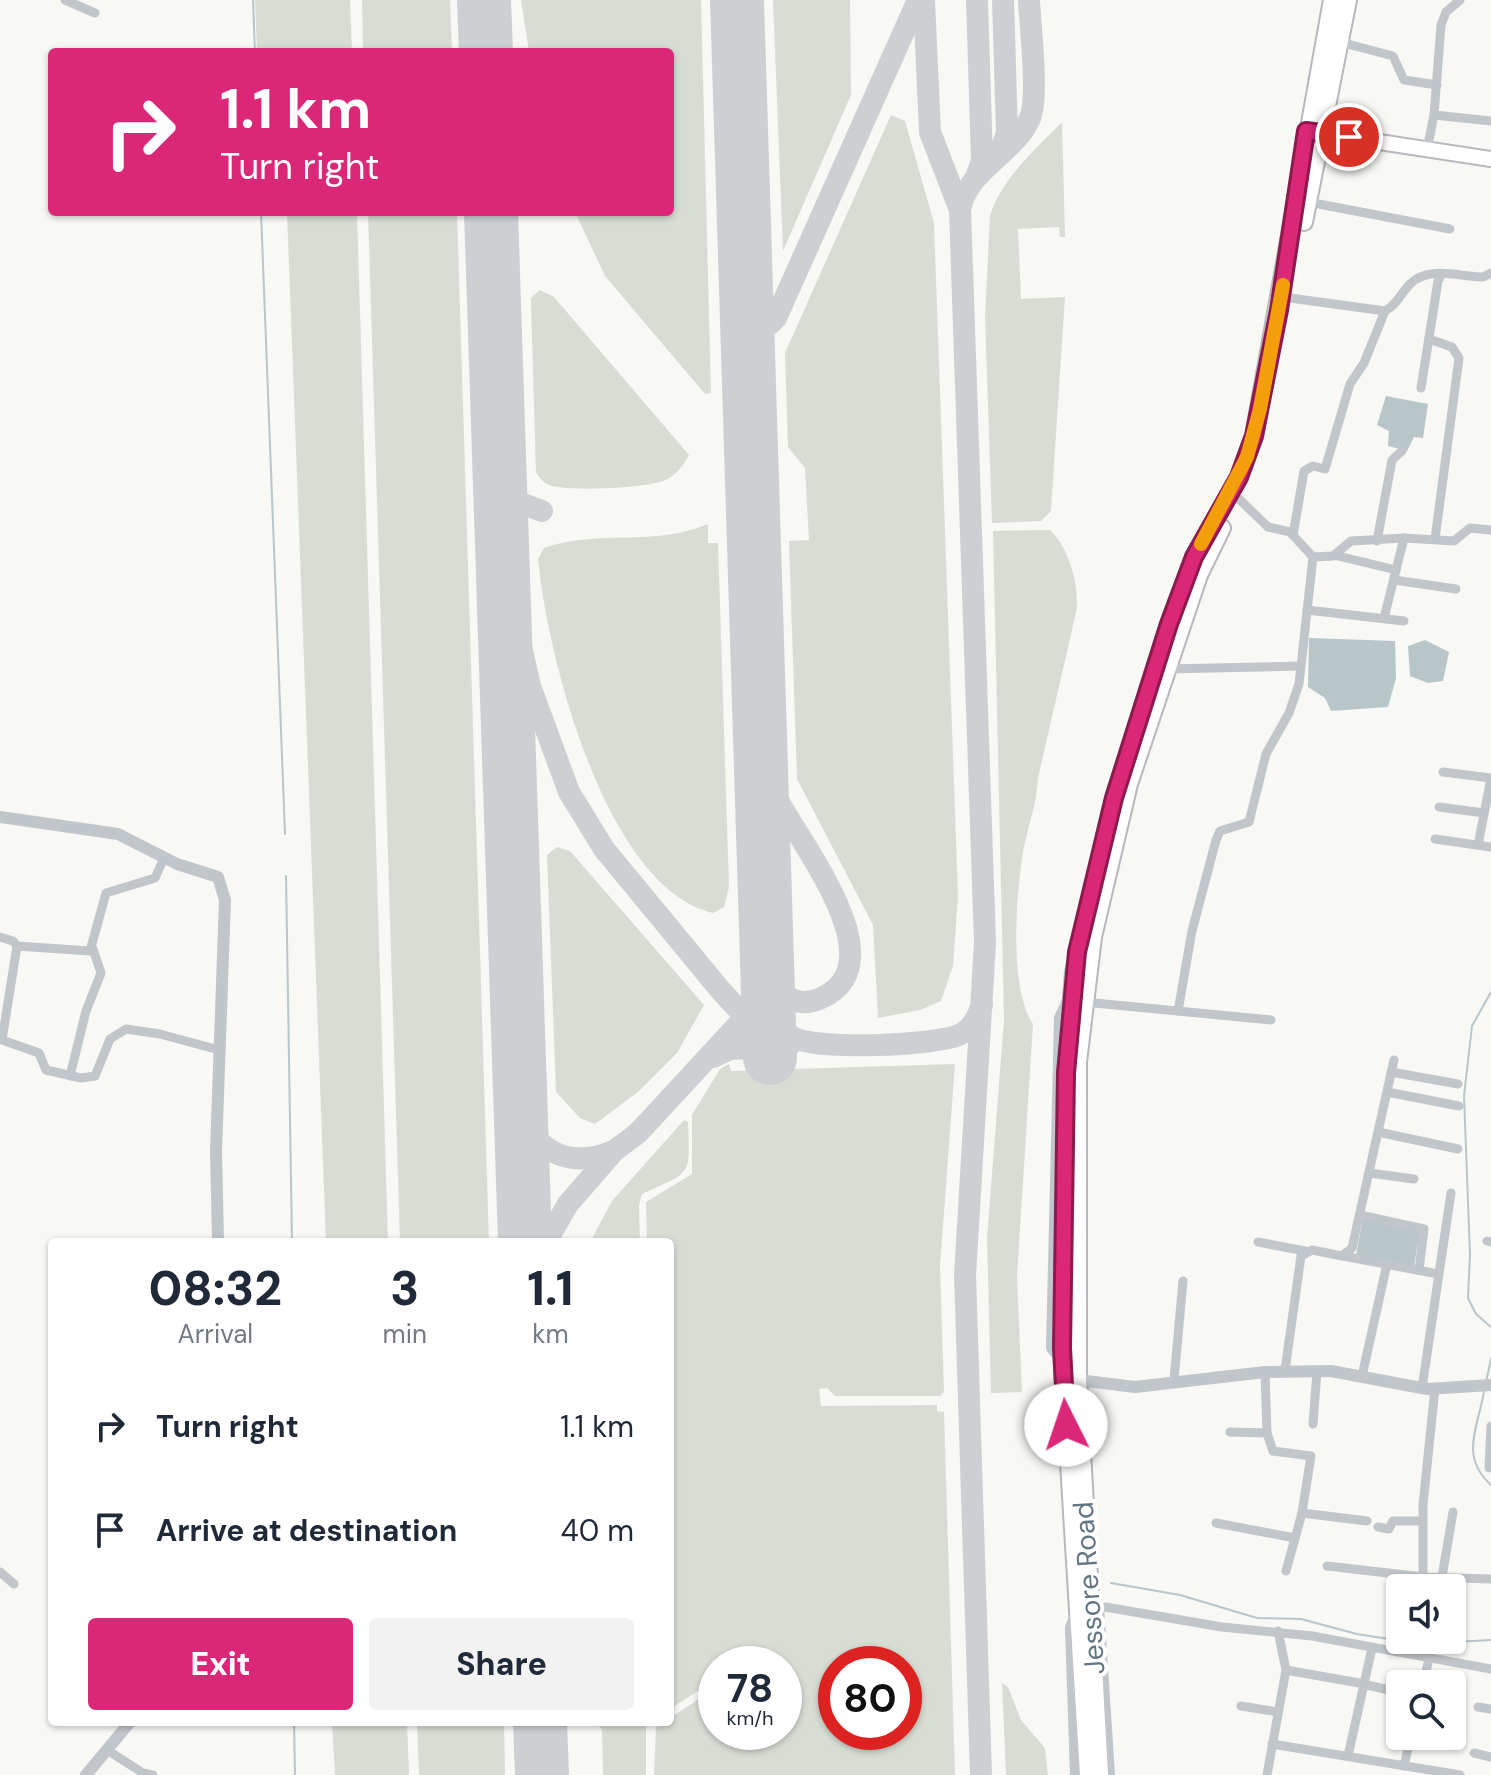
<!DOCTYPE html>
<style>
:root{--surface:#fff;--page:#f2f2f3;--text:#1f2937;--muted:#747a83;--accent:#db2777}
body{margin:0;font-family:"DM Sans",sans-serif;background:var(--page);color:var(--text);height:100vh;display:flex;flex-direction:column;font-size:30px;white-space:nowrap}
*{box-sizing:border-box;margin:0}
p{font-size:26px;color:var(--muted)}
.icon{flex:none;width:44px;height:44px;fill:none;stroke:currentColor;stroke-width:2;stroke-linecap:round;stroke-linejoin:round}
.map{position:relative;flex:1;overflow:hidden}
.panel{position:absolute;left:48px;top:1238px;width:626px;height:488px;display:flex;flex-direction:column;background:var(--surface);border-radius:8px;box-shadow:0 2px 6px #0004}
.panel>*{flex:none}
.top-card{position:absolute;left:48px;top:48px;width:626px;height:168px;border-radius:8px;box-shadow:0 2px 6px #0004;background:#db2777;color:#fff;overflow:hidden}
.tools{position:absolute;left:1386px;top:1574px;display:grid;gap:16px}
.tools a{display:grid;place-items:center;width:80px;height:80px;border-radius:8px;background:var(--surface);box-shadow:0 2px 6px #0004;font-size:40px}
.speed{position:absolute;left:698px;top:1646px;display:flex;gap:16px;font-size:40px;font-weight:700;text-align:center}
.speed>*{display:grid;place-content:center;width:104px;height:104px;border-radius:50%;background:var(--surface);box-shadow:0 2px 6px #0004;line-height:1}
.speed small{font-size:20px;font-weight:400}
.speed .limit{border:12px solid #d22;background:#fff;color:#111}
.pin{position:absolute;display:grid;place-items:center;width:68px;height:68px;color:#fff;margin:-34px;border:4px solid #fff;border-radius:50%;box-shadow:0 2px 8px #0007}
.me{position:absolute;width:88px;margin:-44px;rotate:356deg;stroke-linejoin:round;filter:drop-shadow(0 0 6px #0008)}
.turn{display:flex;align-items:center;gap:28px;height:168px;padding:0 40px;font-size:36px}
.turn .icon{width:104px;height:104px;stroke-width:2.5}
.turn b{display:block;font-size:56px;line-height:68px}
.eta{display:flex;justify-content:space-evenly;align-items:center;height:136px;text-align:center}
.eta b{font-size:48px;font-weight:800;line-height:56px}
.cta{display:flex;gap:16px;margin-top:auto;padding:16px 40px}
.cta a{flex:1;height:92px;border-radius:8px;background:var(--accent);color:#fff;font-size:32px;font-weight:800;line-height:92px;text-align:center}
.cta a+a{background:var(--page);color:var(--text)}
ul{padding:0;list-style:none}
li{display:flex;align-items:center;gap:24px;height:104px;padding:0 40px}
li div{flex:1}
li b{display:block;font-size:30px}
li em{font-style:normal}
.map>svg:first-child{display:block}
.green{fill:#d8ddd4;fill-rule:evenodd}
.water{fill:#b8c5c9}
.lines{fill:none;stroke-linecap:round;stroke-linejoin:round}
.stream{stroke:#b8c5c9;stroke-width:2}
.taxiway{stroke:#ccd0d2;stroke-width:22}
.runway{stroke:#ccd0d2;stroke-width:54}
.primary-casing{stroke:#b5babe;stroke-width:18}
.trunk-casing{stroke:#b5b9bc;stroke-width:20}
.minor{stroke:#c1c6ca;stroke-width:9}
.tertiary{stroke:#c1c6ca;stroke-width:12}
.primary{stroke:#fff;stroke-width:14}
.trunk{stroke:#fff;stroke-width:16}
.route-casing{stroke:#8e194d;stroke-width:20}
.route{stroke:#db2777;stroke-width:14}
.slow{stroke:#f59e0b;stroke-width:14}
.labels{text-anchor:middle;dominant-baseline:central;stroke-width:8;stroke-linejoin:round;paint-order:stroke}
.street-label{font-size:28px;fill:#637581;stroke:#fff}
</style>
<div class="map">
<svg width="1491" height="1775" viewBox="0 0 1491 1775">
<rect width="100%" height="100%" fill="#f8f8f5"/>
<!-- green -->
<g class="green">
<polygon points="255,0 350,0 352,52 257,52"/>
<polygon points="362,0 450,0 452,52 363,52"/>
<polygon points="521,0 701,0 711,393 705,394 605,276 575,212 670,212 670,52 529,52"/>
<polygon points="773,0 850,0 851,95 783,251"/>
<polygon points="891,115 905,121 934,223 958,896 953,966 941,1001 920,1010 878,1018 873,925 797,779 789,541 809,540 805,468 788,447 785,353"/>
<path d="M1062 122 1065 237H1060L1059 227 1018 229 1021 299 1065 297 1051 511 1041 521 992 523 985 317 990 216C1001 179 1036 149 1062 122Z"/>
<polygon points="287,212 357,212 388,1242 326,1242"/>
<polygon points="368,212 457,212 489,1242 400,1242"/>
<path d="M540 290 554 297 689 455C683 466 676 476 663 481 645 488 567 492 549 485 543 483 539 477 536 472L531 304V298Z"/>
<path d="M708 524V543H718L729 887 724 907 713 913C605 888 547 654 538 559L544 548C597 529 655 547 708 524Z"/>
<path d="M1050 530C1069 548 1078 582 1077 608L1038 778C1037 806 1026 830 1022 858 1016 903 1009 986 1033 1024L1017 1277 1022 1392 991 1393 987 1238 1004 1020 993 531Z"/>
<polygon points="557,847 570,851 704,1005 677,1053 639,1091 595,1124 580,1118 556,1092 547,855"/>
<path d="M729 1064 731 1071 955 1064 940 1266 944 1392 940 1396H835L827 1388 819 1389 821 1406 937 1405V1411L944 1412 955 1775H654L656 1727 670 1722V1718L705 1695 716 1694V1732H784V1664H716V1681L706 1680 701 1689 670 1709V1242H647L646 1202 692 1174V1115L720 1069ZM836 1664H904V1732H836Z"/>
<path d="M684 1120 688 1122C690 1178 692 1171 642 1194L639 1205 640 1242H590L612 1201Z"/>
<polygon points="1002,1683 1008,1687 1021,1720 1045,1748 1048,1775 1006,1775"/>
<polygon points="332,1722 407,1722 409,1775 335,1775"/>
<polygon points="417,1722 504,1722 505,1775 419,1775"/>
<polygon points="596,1722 646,1722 646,1775 603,1775 602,1730"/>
</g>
<!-- water -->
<g class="water">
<polygon points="1386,396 1428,404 1423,438 1414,437 1407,451 1388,446 1389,431 1377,425"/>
<polygon points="1309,638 1395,641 1396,678 1388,707 1331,711 1325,698 1308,687"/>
<polygon points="1425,640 1449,652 1443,681 1428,683 1410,676 1408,646"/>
<polygon points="1363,1218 1420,1229 1414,1267 1356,1255"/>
</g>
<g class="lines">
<!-- stream -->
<g class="stream">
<polyline points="253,0 255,52"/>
<polyline points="261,212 285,834"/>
<polyline points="286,876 292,1242"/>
<polyline points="1491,992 1472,1026 1464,1096 1470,1255 1468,1298 1476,1314 1491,1327"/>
<polyline points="1486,1382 1491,1359"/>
<path d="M1484 1392C1477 1430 1460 1457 1491 1485"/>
<polyline points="1111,1583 1180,1595 1257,1618 1301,1619 1357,1634 1420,1644 1491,1640"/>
<polyline points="294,1722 295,1775"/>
</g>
<!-- taxiway -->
<g class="taxiway">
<polyline points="924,0 930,132 960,210 985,943 965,1275 981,1775"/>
<polyline points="1001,150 1007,133 1003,0"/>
<polyline points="976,177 982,161 977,0"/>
<path d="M960 210C967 169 1015 154 1030 118 1039 96 1030 26 1029 0"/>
<polyline points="746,284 751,315 770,324 776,318 918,0"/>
<polyline points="499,471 515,501 542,511"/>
<polyline points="502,563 530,686 569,792 604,849 722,992 765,1038 789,1046"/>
<path d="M759 727C761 751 764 771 774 793 798 842 901 965 819 999 788 1012 771 983 765 957"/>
<path d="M766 975C770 996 771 1022 791 1036 811 1051 938 1046 961 1034 972 1029 978 1016 982 1005"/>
<polyline points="713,1057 730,1049 781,1046"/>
<path d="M520 1111C536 1153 571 1169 613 1151"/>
<polyline points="546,1242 568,1204 614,1151 638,1133 747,1015 756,1000 765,961"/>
</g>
<!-- runway -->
<g class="runway">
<polyline points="484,0 486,52"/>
<polyline points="737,0 770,1058"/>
<polyline points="491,212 525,1242"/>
<polyline points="540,1722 542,1775"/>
</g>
<defs>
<polyline id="primary" points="1314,132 1491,159"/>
<g id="trunk">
<polyline points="1304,222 1348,0"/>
<polyline points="1088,1775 1062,1348 1066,1073 1074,972 1114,798 1169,624 1194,557 1239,477 1254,436 1332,0"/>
<polyline points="1100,1775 1078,1379 1078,1062 1093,937 1129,784 1199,575 1222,528"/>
</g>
</defs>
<!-- primary casing -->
<use href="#primary" class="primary-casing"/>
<!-- trunk casing -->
<use href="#trunk" class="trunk-casing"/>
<!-- minor -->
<g class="minor">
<polyline points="65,0 95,13"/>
<polyline points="1340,42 1393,56 1404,80 1437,85"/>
<polyline points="1434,115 1491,121"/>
<polyline points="1427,150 1434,115 1441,25 1446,12 1460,0"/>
<polyline points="1308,202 1450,229"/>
<path d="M1290 298 1385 311C1397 305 1401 293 1410 284 1429 265 1460 277 1483 277L1491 273"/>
<polyline points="1429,339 1452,347 1459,358 1435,539"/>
<polyline points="1421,388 1438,281 1442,274"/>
<polyline points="1293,535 1304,471 1313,466 1325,469 1350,384 1364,363 1385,311"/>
<polyline points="1377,541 1392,460 1402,451"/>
<polyline points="1334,555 1396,570"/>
<polyline points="1313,557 1333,556 1351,541 1404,538 1454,541 1470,528 1491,530"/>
<polyline points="1394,580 1456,589"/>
<polyline points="1307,610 1404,621"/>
<polyline points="1384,618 1404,538"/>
<polyline points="1166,669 1301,666"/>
<polyline points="1443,772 1491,778"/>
<polyline points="1439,807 1484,813"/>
<polyline points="1435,839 1491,847"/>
<polyline points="1478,845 1491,778"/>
<polyline points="0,937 13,941 17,946 2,1040 39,1053 46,1070 81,1078 95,1076 110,1039 126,1029 160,1034 219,1050"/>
<polyline points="17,946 90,951 106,893 155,878 164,858"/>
<polyline points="1084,1002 1271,1020"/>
<polyline points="1178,1011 1192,931 1216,840 1220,831 1249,822 1266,754 1289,713 1299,684 1313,557 1290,532 1268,527 1239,499"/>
<polyline points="1391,1072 1458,1084"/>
<polyline points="70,1076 86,1011 101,973 93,949"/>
<polyline points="1387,1092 1459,1106"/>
<polyline points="1378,1132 1458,1149"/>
<polyline points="1369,1173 1414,1179"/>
<polyline points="1360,1215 1424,1229 1419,1270"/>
<polyline points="1487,1241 1491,1242"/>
<polyline points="1258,1242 1305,1251"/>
<polyline points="1343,1256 1438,1274"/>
<polyline points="1285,1370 1301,1256 1312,1250 1342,1256 1352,1248 1394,1060"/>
<polyline points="1362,1376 1387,1264"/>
<polyline points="1174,1380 1183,1281"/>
<polyline points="1422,1388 1451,1193"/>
<polyline points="1313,1424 1317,1371"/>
<polyline points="1230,1432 1267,1433 1265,1372"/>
<polyline points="1267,1433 1273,1451 1311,1456 1302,1513 1286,1571"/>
<polyline points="1489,1468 1491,1426"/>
<polyline points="1302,1513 1367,1521"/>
<polyline points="1216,1523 1295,1538"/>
<polyline points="1378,1527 1389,1529 1393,1521 1422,1521"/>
<polyline points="1327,1566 1423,1577 1491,1579"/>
<polyline points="0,1572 14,1584"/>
<polyline points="1442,1577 1453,1512"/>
<polyline points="1423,1588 1423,1505 1435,1388"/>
<polyline points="1094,1611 1105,1607 1222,1627 1312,1636 1491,1669"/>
<polyline points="1286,1670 1359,1683"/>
<polyline points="1363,1684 1393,1691"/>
<polyline points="1423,1684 1429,1659"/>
<polyline points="1241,1706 1278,1712"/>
<polyline points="1478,1707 1491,1709"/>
<polyline points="1272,1744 1460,1775"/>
<polyline points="107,1750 143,1773 153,1775"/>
<polyline points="1474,1753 1491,1757"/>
<polyline points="1348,1756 1372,1648"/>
<polyline points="1404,1766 1411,1736"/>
<polyline points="1267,1775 1286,1670 1278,1631"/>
</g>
<!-- tertiary -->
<g class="tertiary">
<polyline points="0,817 118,834 177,864 218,877 225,900 216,1151 218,1242"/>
<polyline points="1062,1360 1052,1348 1060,1018 1071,994"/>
<polyline points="1070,1379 1135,1387 1265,1372 1331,1371 1427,1389 1491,1385"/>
<polyline points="1098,1606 1109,1775"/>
<polyline points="86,1775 130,1722"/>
<polyline points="1076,1775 1071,1628 1077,1612"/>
</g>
<!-- primary -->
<use href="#primary" class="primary"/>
<!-- trunk -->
<use href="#trunk" class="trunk"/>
</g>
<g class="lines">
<defs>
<polyline id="route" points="1066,1425 1062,1348 1066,1073 1077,952 1114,798 1169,624 1194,557 1239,477 1254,436 1279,310 1306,131 1349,137"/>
</defs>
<!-- route casing -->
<use href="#route" class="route-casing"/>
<!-- route -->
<use href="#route" class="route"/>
<!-- slow -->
<polyline class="slow" points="1201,544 1247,457 1260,409 1283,285"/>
</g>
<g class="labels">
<!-- street labels -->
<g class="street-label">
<text transform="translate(1089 1588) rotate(-94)">Jessore Road</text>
</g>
</g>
</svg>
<div class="tools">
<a><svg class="icon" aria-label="sound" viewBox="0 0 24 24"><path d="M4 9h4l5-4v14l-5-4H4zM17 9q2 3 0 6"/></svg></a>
<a><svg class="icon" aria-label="search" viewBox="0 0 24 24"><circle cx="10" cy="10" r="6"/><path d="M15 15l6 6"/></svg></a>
</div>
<div class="speed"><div>78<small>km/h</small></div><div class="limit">80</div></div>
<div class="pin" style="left:1349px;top:137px;background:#d93025"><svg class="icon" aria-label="arrive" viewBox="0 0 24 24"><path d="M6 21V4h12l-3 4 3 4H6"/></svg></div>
<svg class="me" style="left:1066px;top:1425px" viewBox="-20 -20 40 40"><circle r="19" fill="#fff"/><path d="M0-13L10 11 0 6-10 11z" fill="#db2777"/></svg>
<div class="top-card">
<div class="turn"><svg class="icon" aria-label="right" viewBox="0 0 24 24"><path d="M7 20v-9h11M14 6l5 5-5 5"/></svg><div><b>1.1 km</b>Turn right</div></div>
</div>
<section class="panel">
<div class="eta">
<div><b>08:32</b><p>Arrival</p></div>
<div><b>3</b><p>min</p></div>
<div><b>1.1</b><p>km</p></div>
</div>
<ul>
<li><svg class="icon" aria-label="right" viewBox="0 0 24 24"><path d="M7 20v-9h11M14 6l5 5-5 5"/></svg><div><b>Turn right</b></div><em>1.1 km</em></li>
<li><svg class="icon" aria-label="arrive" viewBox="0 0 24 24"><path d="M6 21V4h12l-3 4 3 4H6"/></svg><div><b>Arrive at destination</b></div><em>40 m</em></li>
</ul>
<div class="cta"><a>Exit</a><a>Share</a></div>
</section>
</div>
